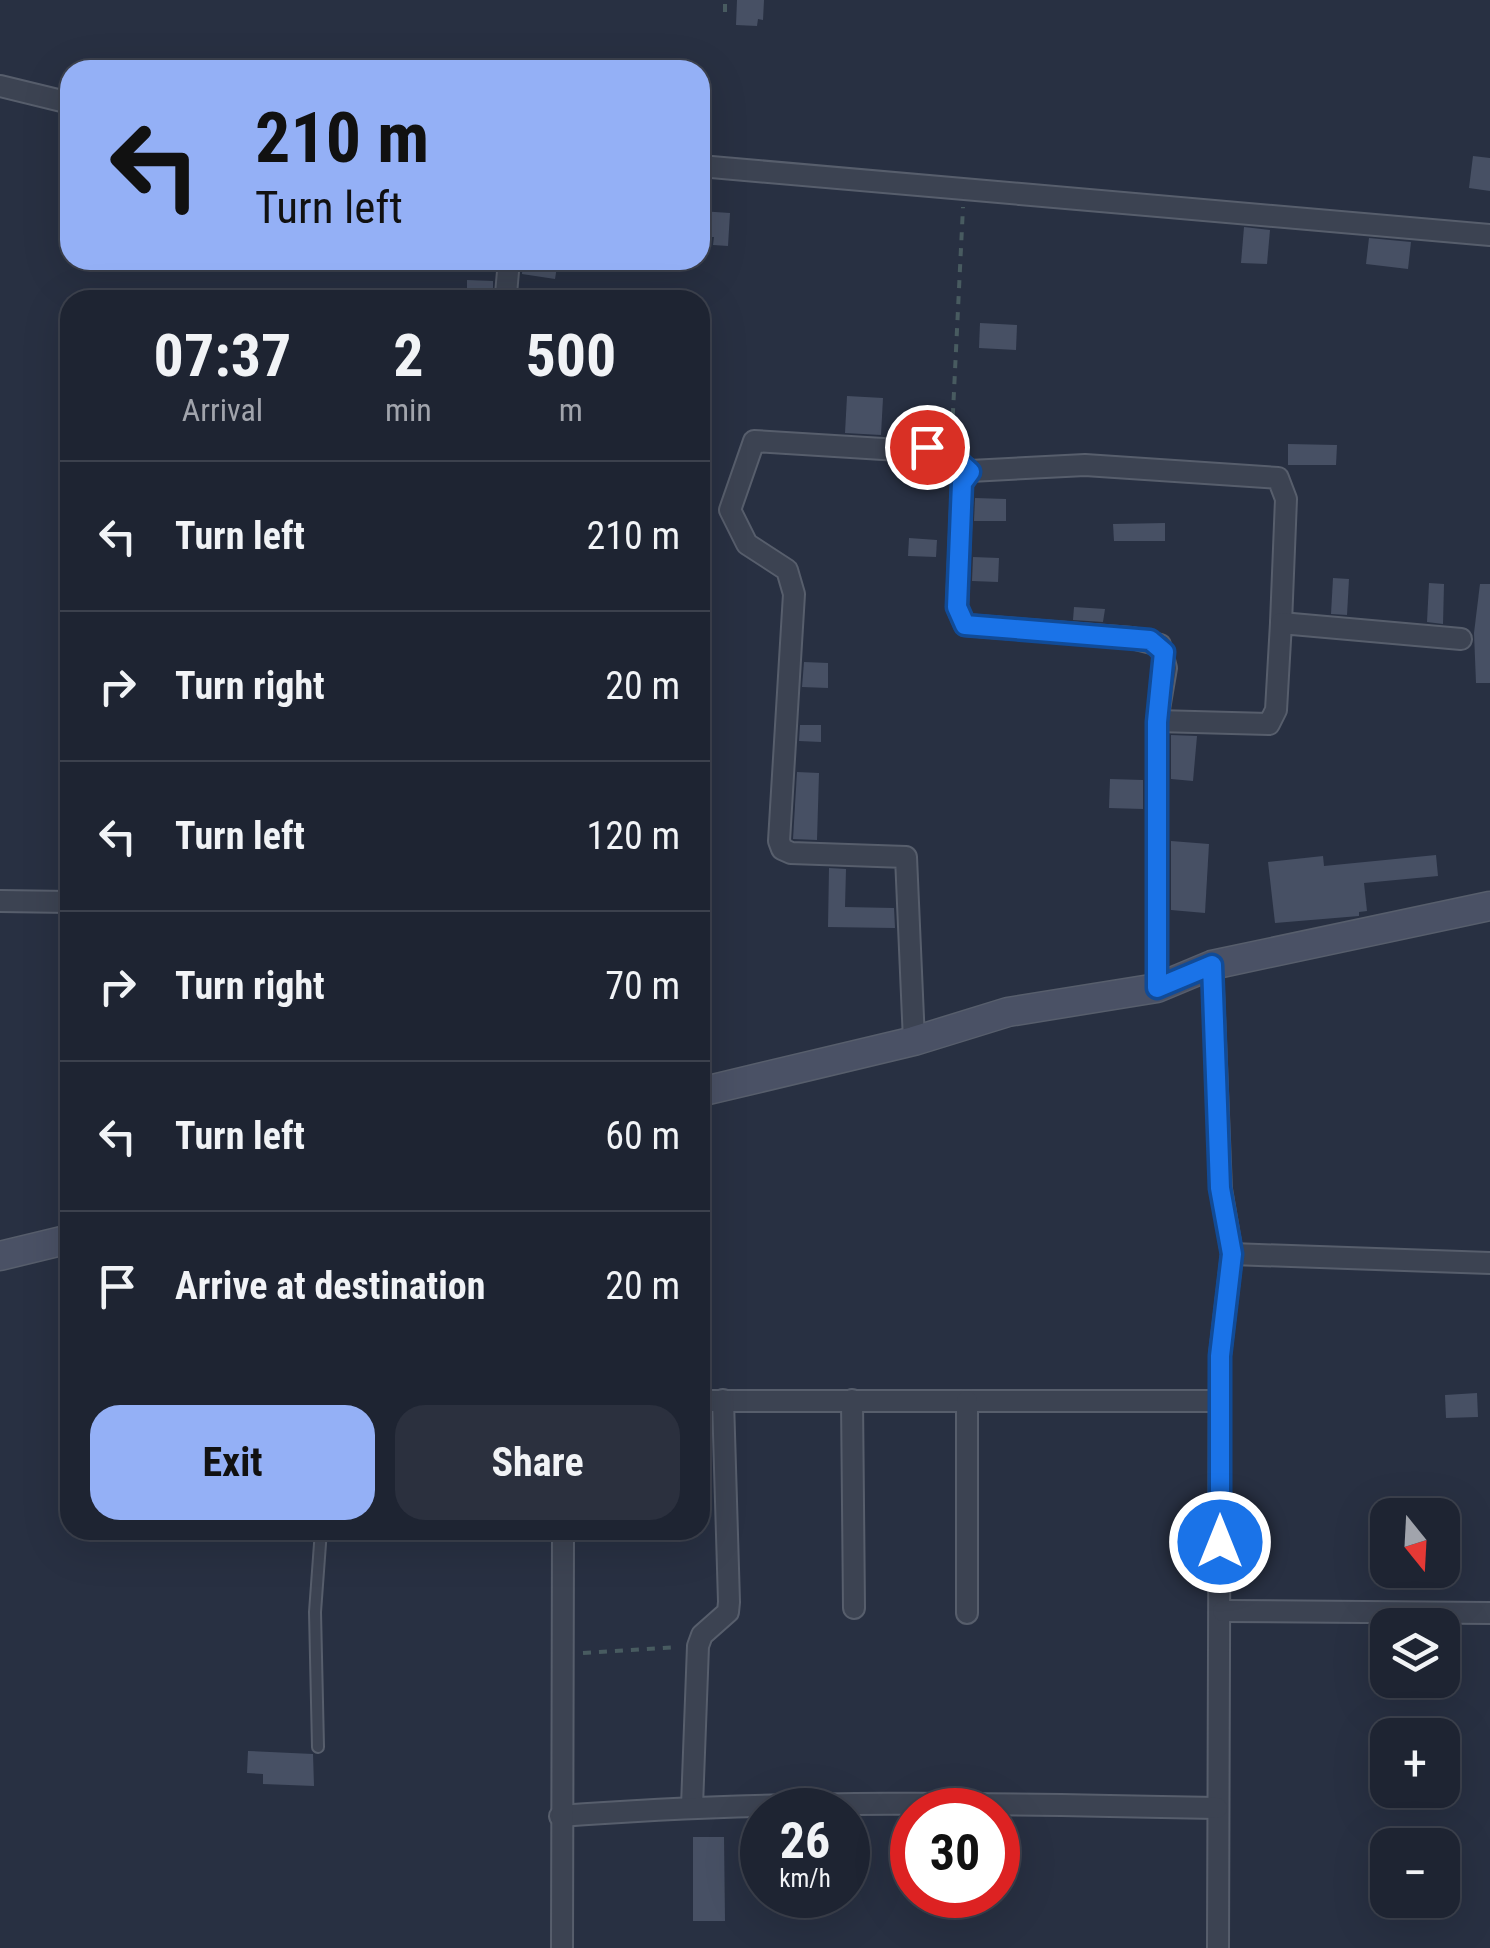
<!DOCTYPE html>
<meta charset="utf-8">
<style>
:root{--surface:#1e2432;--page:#2b303e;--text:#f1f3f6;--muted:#a1a4ac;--line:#3c414d;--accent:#94b0f6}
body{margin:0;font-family:"Roboto Condensed",sans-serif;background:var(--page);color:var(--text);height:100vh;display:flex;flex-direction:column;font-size:38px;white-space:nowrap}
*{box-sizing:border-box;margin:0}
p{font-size:32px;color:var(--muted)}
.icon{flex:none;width:55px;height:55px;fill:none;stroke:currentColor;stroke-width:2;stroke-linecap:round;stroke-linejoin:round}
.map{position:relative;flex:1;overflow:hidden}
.details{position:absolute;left:60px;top:290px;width:650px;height:1250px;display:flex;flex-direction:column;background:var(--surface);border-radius:30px;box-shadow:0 10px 40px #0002,0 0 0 2px var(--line)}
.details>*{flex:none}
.banner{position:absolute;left:60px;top:60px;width:650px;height:210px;border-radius:30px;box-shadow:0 10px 40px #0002,0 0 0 2px var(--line);background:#94b0f6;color:#111;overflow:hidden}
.needle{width:65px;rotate:162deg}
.controls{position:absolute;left:1370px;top:1498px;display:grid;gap:20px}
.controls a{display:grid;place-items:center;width:90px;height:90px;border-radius:20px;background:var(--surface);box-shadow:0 10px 40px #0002,0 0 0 2px var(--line);font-size:50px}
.speed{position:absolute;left:740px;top:1788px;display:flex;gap:20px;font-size:50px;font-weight:700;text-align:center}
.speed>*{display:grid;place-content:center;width:130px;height:130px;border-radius:50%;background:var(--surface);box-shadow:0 10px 40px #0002,0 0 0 2px var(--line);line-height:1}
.speed small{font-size:25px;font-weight:400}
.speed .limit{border:15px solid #d22;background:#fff;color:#111}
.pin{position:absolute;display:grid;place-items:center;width:85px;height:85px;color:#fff;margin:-42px;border:5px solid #fff;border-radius:50%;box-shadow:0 2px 10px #0007}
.me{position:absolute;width:110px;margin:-55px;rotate:0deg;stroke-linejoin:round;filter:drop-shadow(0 0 8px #0008)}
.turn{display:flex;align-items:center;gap:35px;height:210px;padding:0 30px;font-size:45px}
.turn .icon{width:130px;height:130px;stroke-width:2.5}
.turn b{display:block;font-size:70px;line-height:85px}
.eta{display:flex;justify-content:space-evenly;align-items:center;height:170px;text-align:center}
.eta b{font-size:60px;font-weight:700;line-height:70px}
.primary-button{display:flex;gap:20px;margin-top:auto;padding:20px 30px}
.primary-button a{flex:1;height:115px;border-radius:30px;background:var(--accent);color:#111;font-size:40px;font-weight:700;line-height:115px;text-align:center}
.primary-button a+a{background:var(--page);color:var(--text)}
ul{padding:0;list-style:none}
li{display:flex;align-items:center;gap:30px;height:150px;padding:0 30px;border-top:2px solid var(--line)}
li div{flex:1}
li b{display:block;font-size:38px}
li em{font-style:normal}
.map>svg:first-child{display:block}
.building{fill:#475064}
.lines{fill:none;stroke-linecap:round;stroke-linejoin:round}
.lane-casing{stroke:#575e6c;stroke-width:14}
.street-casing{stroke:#575e6c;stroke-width:24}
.secondary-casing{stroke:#575e6c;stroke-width:31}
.path{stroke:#485b60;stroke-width:4;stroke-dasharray:8 8;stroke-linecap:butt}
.lane{stroke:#3c4352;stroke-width:10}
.street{stroke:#3c4352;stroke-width:20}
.secondary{stroke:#4a5165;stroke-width:28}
.route-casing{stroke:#114b97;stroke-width:25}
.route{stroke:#1a73e8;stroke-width:18}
</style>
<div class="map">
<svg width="1490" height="1948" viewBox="0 0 1490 1948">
<rect width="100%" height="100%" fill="#283042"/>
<!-- building -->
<g class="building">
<polygon points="737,0 764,0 763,20 758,19 757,26 736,25"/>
<polygon points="1473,156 1490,158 1490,191 1469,188"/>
<polygon points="700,211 730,213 728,246 713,245 714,237 700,237"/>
<polygon points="1244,227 1270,230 1267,264 1241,263"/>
<polygon points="1369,238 1411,242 1408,269 1366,264"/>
<polygon points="523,260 558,260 555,279 522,274"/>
<polygon points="467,280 493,281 493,299 467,298"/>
<polygon points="980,323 1017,325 1016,350 979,348"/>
<polygon points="847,396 883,398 881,435 845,433"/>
<polygon points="1288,444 1337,445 1336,465 1288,465"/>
<polygon points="975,498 1006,499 1006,521 974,521"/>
<polygon points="1165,523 1165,541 1114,541 1113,524"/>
<polygon points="909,538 937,540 936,557 908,556"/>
<polygon points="973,557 999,558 998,582 972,581"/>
<polygon points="1333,578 1349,579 1347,615 1331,614"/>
<polygon points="1429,583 1444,584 1443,624 1427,622"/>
<polygon points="1480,584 1490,584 1490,683 1476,683 1474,633"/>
<polygon points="1074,607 1105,609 1103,622 1073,620"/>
<polygon points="804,662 828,663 828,688 802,687"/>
<polygon points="800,725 821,725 821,742 799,741"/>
<polygon points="1171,735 1197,736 1193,781 1171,779"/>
<polygon points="797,772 819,773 817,840 793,839"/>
<polygon points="1110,779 1143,780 1143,809 1109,808"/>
<polygon points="1171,841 1209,844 1205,913 1171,910"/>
<polygon points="1436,855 1438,876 1364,883 1367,911 1359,912 1359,916 1275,923 1268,862 1323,856 1324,866"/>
<polygon points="829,868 846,869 845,907 894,908 895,928 828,927"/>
<polygon points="1477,1393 1478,1417 1446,1418 1445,1395"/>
<polygon points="248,1751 313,1754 314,1786 263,1784 263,1774 247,1773"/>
<polygon points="693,1837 724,1837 725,1921 693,1921"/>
</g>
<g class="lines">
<defs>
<polyline id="lane" points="318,1747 315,1612 321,1530"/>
<g id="street">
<polyline points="0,86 70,103"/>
<polyline points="700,166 1490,235"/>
<polyline points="506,294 509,260"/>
<polyline points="970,471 1085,465 1278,478 1286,499 1281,623"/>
<polyline points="1157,721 1269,724 1276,710 1281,623 1461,639"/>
<polyline points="0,901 70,902"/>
<polyline points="1212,965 1221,1189 1232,1254 1220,1355 1218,1948"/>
<polyline points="914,1041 906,857 791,853 782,849 779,841 794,594 787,570 747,544 730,510 754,441 899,450 927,447 945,451 970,471 962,483 957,607 965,625 1132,638 1160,645 1166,668 1157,721 1157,988"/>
<polyline points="1232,1254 1490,1263"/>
<polyline points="852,1400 854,1608"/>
<polyline points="700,1401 1220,1401"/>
<polyline points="967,1401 967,1613"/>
<polyline points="1223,1611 1490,1613"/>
<polyline points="692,1806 698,1646 702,1635 728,1612 729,1602 723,1400"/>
<path d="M560 1816C779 1799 997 1803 1217 1808"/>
<polyline points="562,1948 563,1530"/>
</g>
<g id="secondary">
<polyline points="700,1092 914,1041 1008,1012 1157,988 1212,965 1490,906"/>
<polyline points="0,1256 70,1239"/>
</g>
</defs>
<!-- lane casing -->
<use href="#lane" class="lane-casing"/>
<!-- street casing -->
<use href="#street" class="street-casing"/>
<!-- secondary casing -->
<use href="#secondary" class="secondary-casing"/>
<!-- path -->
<g class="path">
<polyline points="725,12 725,0"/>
<polyline points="952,432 963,207"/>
<polyline points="583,1653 678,1647"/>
</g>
<!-- lane -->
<use href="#lane" class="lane"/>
<!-- street -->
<use href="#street" class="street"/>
<!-- secondary -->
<use href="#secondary" class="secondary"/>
</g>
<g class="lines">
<defs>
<polyline id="route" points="927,447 946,450 970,472 962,483 957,607 965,625 1150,640 1164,652 1157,722 1157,988 1212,965 1220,1188 1232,1254 1220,1356 1220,1542"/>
</defs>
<!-- route casing -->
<use href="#route" class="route-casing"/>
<!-- route -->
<use href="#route" class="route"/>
</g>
</svg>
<div class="controls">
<a><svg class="needle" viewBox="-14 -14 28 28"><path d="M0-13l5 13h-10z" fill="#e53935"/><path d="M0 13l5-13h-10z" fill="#a1a4ac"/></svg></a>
<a><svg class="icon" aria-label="layers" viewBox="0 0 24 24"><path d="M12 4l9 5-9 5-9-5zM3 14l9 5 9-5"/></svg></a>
<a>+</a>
<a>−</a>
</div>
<div class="speed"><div>26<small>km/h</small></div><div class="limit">30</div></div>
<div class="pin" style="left:927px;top:447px;background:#d93025"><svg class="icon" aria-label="arrive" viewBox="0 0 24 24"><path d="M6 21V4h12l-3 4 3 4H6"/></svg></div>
<svg class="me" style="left:1220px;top:1542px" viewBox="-20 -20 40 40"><circle r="17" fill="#1a73e8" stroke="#fff" stroke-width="3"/><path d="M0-11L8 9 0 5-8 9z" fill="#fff"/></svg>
<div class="banner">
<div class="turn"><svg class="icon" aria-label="left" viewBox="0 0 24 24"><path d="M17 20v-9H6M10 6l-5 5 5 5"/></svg><div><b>210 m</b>Turn left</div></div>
</div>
<section class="details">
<div class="eta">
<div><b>07:37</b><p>Arrival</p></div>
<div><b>2</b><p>min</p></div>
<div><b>500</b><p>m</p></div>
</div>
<ul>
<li><svg class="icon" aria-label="left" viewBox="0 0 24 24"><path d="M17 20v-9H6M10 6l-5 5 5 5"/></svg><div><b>Turn left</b></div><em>210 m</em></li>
<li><svg class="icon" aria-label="right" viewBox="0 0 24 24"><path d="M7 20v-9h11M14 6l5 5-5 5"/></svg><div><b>Turn right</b></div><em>20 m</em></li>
<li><svg class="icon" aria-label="left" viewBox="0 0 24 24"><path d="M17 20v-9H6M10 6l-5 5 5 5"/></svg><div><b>Turn left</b></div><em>120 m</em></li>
<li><svg class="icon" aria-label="right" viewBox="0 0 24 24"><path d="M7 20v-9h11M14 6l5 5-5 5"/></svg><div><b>Turn right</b></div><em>70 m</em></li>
<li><svg class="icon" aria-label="left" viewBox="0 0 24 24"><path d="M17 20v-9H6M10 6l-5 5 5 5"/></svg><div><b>Turn left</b></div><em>60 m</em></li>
<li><svg class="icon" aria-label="arrive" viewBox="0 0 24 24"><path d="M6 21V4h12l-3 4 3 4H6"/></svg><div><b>Arrive at destination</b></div><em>20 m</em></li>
</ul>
<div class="primary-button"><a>Exit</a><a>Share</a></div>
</section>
</div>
